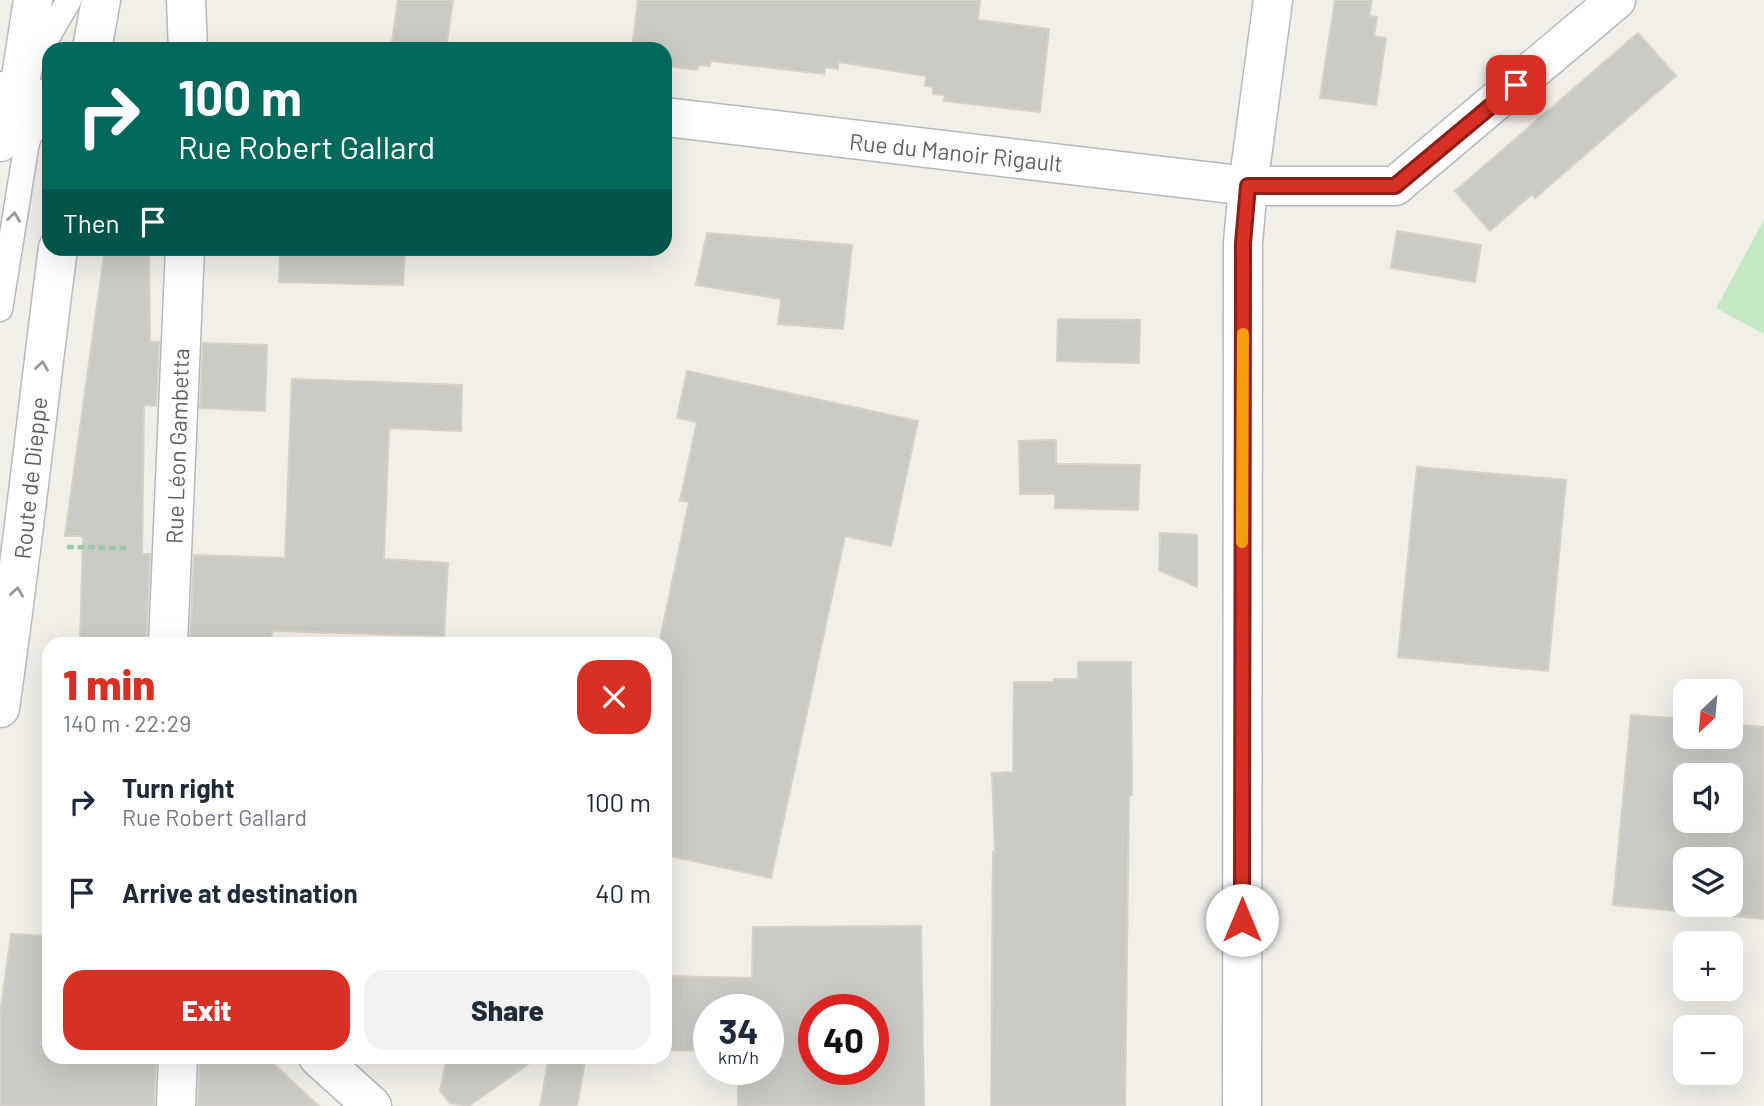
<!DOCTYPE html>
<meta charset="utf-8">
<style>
:root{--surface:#fff;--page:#f2f2f3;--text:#1f2937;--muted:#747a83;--accent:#d93025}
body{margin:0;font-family:Barlow,sans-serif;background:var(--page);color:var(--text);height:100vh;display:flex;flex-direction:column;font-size:26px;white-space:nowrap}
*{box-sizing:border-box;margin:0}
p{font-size:23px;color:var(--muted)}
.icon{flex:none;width:38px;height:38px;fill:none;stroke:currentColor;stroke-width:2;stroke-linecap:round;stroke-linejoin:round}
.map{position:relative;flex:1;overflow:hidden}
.panel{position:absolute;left:42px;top:637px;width:630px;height:427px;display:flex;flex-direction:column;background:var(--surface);border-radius:21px;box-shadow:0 7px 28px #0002}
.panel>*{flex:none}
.hud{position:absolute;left:42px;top:42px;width:630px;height:214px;border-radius:21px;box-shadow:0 7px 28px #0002;background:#00695c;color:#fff;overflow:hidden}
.needle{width:46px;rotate:206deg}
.controls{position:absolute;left:1673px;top:679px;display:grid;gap:14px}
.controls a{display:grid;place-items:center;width:70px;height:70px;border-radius:14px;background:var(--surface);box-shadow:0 7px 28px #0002;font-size:35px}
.speed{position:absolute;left:693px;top:994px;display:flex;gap:14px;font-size:35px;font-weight:700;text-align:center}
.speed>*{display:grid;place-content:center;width:91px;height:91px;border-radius:50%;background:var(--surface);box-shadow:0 7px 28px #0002;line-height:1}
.speed small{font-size:18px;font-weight:400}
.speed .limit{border:10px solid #d22;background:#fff;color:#111}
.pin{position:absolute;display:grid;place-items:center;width:60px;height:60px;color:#fff;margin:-30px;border-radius:14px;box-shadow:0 4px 10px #0006}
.me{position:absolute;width:77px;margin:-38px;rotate:0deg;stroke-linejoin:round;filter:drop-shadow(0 0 5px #0008)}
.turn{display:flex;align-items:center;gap:24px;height:147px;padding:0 21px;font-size:32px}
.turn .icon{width:91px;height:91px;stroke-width:2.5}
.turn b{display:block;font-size:49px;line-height:60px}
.then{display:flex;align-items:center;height:66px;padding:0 21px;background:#0003;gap:14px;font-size:26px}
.round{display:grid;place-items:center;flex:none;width:74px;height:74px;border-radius:21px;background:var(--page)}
.overview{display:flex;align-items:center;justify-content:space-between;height:119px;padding:0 21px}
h1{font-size:42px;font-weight:800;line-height:52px;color:var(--accent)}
.cta{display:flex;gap:14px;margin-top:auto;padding:14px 21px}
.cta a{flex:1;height:80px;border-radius:21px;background:var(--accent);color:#fff;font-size:28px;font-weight:800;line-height:80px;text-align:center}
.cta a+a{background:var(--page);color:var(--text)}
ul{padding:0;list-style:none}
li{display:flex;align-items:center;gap:21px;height:91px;padding:0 21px}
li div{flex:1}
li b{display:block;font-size:26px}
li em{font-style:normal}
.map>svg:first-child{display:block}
.green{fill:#c5e8c5}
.building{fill:#cccac5;stroke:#d6d1c6;stroke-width:2;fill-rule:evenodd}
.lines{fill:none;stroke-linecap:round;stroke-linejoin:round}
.lane-casing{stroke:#b5b8bc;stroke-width:27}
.street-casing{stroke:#b5b8bc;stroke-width:41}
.secondary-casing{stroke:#b6babf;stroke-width:41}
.path{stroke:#9cc7a9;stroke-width:4.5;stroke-dasharray:7 3.5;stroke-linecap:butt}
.lane{stroke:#fff;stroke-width:24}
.street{stroke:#fff;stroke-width:38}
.secondary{stroke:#fff;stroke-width:38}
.oneway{stroke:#979a9d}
.route-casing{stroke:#8d1f18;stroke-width:18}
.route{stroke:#d93025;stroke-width:12}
.slow{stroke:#f59e0b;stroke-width:12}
.labels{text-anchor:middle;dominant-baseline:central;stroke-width:6;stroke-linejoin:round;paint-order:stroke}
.street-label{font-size:23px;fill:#5f6368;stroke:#fff}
</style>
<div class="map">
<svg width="1764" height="1106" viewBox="0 0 1764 1106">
<rect width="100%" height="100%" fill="#f1efe8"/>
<!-- green -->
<polygon class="green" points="1764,220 1764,334 1716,308"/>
<!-- building -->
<g class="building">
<polygon points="398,0 453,0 446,49 391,49"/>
<polygon points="638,0 980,0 978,20 1049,29 1040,112 944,101 945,95 933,94 933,87 925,86 926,76 838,62 838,69 825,67 824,74 711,61 710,66 699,65 697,70 665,66 665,49 632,49"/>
<polygon points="1335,0 1372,0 1369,16 1377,17 1374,36 1386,38 1376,105 1320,98"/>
<polygon points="1638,33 1676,76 1535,198 1532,194 1490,231 1455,191"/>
<polygon points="1397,231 1481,245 1475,282 1391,268"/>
<polygon points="707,233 852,245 843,329 778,324 781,299 696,285"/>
<polygon points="105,248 149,248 150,342 159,342 156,406 144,405 142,554 150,554 146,644 80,644 83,536 65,536"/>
<polygon points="280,248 405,248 403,285 279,282"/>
<polygon points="1058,319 1140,320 1139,363 1057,361"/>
<polygon points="203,343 267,345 265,411 200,408"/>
<polygon points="687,371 918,421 891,546 845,536 771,878 665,855 665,644 659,644 689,502 680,501 697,422 677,418"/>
<polygon points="292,379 462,385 461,431 389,428 384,559 448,563 444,636 272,631 271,644 190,644 194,555 285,558"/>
<polygon points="1056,440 1056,464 1140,465 1138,510 1055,508 1055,494 1020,494 1019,441"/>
<polygon points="1417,467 1566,480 1548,671 1398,657"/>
<polygon points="1160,533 1197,535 1197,587 1159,570"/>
<polygon points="1078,662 1131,662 1132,795 1129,795 1125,1106 991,1106 993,852 995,852 992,773 1013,772 1014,682 1054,682 1054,679 1078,679"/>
<path d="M1631 715 1685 719V737H1731V724L1764 727V919L1613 905ZM1685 775H1731V821H1685ZM1685 859H1731V905H1685Z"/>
<path d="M921 926 924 1106H738V1069H768V1010H709V1051L665 1050V976L752 978 753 927ZM814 1010H873V1069H814Z"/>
<polygon points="11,934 49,936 49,1057 156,1057 154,1106 0,1106 0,1016"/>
<polygon points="200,1057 266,1057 319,1106 198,1106"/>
<polygon points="447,1057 538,1057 469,1106 450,1103 440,1091"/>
<polygon points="549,1057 586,1057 577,1106 540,1106"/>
</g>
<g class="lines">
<defs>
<g id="lane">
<polyline points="29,69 69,0"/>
<polyline points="0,309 27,142 49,93"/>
</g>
<g id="street">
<polyline points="186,0 188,49"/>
<polyline points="0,91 49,101"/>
<polyline points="665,117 1248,186 1395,186 1616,0"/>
<polyline points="168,644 185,248"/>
<polyline points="318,1057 372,1106"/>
<polyline points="176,1106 178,1057"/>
</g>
<g id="secondary">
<polyline points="92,49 101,0"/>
<polyline points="0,142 3,120 20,84 33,0"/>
<path d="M0 708C22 555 38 402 58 248"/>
<polyline points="1242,1106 1243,243 1248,186 1273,0"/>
</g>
</defs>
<!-- lane casing -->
<use href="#lane" class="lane-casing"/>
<!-- street casing -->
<use href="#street" class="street-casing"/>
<!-- secondary casing -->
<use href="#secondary" class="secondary-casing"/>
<!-- path -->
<polyline class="path" points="67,547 128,548"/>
<!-- lane -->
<use href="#lane" class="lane"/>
<!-- street -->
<use href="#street" class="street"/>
<!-- secondary -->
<use href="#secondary" class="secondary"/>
</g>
<!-- one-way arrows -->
<defs><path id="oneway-chevron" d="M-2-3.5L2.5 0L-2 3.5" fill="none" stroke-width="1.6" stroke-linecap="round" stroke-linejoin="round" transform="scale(1.75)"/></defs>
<g class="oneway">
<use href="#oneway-chevron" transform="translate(14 217) rotate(-83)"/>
<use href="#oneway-chevron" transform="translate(42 366) rotate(-82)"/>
<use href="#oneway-chevron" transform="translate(17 592) rotate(-82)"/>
</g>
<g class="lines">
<defs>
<polyline id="route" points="1242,920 1243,243 1248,186 1395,186 1516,85"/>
</defs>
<!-- route casing -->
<use href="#route" class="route-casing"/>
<!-- route -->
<use href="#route" class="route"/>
<!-- slow -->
<polyline class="slow" points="1242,542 1243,334"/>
</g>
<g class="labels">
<!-- street labels -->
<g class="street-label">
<text transform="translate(956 152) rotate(6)">Rue du Manoir Rigault</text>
<text transform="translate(177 446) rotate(-88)">Rue Léon Gambetta</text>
<text transform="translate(30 478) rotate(-84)">Route de Dieppe</text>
</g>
</g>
</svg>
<div class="controls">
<a><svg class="needle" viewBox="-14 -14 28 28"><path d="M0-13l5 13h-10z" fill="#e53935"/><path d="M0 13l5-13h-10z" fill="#747a83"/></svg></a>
<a><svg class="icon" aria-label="sound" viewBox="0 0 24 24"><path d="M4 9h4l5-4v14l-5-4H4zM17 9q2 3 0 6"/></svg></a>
<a><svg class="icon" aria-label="layers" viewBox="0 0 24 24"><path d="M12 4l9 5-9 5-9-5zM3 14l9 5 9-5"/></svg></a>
<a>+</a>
<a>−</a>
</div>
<div class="speed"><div>34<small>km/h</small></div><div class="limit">40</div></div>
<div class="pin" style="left:1516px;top:85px;background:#d93025"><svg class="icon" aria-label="arrive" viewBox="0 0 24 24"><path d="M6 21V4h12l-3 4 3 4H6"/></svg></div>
<svg class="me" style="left:1242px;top:920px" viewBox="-20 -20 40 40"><circle r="19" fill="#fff"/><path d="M0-13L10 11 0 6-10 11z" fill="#d93025"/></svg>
<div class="hud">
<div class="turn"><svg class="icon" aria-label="right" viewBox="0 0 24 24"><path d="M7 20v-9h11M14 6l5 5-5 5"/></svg><div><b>100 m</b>Rue Robert Gallard</div></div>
<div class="then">Then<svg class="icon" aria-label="arrive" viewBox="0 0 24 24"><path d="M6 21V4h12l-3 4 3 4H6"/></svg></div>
</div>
<section class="panel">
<div class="overview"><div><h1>1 min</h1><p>140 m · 22:29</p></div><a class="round" style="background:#d93025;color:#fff"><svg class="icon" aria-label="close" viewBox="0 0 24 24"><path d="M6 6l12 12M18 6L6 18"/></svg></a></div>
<ul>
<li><svg class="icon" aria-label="right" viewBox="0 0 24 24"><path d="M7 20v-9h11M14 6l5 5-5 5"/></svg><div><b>Turn right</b><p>Rue Robert Gallard</p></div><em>100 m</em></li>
<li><svg class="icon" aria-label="arrive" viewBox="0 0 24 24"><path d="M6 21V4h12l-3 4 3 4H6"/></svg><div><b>Arrive at destination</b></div><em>40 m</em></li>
</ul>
<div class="cta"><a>Exit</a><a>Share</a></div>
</section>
</div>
